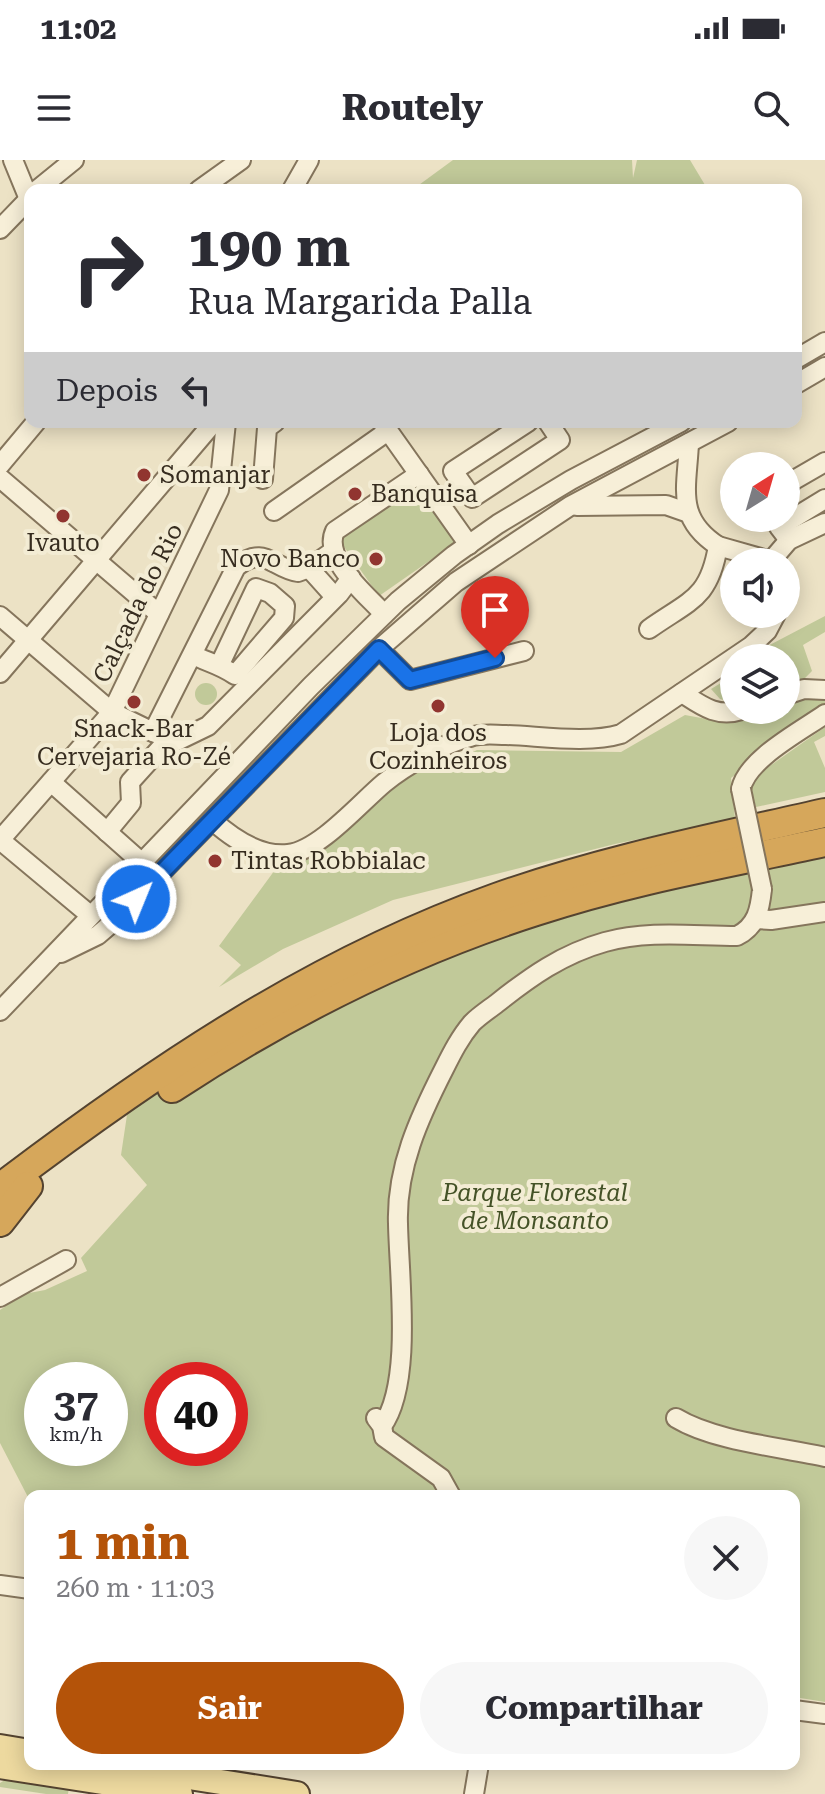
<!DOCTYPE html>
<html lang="pt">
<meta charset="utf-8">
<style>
:root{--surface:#fff;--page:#f7f7f7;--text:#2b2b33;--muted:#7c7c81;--accent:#b45309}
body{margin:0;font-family:"Roboto Serif",serif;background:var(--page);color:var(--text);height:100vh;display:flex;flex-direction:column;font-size:30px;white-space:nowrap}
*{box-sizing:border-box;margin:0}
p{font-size:26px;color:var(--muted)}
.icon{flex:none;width:44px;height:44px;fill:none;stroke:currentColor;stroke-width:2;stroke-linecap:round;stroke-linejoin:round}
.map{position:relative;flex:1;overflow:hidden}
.panel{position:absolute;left:24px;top:1330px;width:776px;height:280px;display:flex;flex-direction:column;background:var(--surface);border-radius:16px;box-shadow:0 4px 20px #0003}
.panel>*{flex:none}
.banner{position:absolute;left:24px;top:24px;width:778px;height:244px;border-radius:16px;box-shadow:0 4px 20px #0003;background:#fff;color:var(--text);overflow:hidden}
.needle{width:52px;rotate:37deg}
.buttons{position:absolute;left:720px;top:292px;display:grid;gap:16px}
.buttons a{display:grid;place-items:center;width:80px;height:80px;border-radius:50%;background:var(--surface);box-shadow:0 4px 20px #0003;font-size:40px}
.speed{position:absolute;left:24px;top:1202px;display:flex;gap:16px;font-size:40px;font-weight:700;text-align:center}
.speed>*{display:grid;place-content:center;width:104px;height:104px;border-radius:50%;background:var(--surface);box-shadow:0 4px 20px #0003;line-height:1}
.speed small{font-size:20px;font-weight:400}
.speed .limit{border:12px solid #d22;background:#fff;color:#111}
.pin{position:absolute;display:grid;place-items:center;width:68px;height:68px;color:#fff;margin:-82px -34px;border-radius:50% 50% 50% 0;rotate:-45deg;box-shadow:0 0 8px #0007}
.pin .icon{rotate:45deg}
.me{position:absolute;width:88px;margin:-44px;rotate:44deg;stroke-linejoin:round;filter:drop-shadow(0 0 6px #0008)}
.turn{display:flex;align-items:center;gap:28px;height:168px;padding:0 32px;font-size:36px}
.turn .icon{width:104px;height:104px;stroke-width:2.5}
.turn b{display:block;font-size:56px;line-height:68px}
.then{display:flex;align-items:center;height:76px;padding:0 32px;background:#0003;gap:16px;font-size:30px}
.round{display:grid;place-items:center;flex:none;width:84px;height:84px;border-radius:42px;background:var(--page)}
.summary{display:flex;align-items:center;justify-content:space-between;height:136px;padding:0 32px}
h1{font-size:48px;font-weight:700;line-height:60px;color:var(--accent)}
.cta{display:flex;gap:16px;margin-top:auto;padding:16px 32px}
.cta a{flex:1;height:92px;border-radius:48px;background:var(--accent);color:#fff;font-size:32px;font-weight:700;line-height:92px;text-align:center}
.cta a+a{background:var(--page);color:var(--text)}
.status{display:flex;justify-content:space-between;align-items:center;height:56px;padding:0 40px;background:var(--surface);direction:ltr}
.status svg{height:22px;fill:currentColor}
header{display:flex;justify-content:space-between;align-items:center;height:104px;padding:0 32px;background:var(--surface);font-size:36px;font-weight:700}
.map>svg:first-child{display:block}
.green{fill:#c1c999;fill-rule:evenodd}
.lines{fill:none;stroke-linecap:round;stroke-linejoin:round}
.minor-casing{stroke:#85755c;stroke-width:22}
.major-casing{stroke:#544330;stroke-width:28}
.highway-casing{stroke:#544330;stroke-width:32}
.minor{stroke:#f7efd8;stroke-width:18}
.major{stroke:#edd99f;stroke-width:24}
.highway{stroke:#d6a75b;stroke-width:28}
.minor-bridge-casing{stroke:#85755c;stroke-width:22;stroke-linecap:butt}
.minor-bridge{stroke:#f7efd8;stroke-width:18}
.route-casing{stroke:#114b97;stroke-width:20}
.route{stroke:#1a73e8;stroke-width:14}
.poi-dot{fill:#913530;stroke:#f3ecd4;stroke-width:3}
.labels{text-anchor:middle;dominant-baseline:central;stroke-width:8;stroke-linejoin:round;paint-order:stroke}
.poi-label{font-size:24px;fill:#362c1f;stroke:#f3ecd4;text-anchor:start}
.street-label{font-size:24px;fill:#362c1f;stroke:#f3ecd4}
.park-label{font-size:24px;font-style:italic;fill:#445227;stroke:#f3ecd4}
</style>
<div class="status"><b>11:02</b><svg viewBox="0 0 49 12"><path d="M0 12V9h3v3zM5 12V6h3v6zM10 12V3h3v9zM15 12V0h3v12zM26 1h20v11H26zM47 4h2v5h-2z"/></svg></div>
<header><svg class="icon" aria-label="menu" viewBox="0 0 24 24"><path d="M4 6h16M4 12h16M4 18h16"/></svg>Routely<svg class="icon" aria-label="search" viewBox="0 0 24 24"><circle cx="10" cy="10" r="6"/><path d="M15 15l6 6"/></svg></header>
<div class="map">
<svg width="825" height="1634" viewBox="0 0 825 1634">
<rect width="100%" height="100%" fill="#ece2c5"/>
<!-- green -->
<g class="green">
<polygon points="453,0 632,0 633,18 637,0 690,0 708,30 412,30"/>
<polygon points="417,322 458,381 379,436 337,377"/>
<polygon points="825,456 825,472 803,485 812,511 801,522 786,521 786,498 761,498 765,495 760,490"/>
<polygon points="734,515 734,543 720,539 711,529"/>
<circle cx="206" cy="534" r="11"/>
<polygon points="808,537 825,538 825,545 731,618 735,659 615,684 393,740 283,789 219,827 241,805 219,786 280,703 306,695 334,679 418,608 432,612 477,590 621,592 685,555 723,562 765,550 786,550 786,542"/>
<polygon points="825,567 825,576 814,582 825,608 825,632 756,647 750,628 757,615"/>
<path d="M825 666V1542L794 1537V1336H30V1341L0 1283V1150L24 1134 45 1130 87 1111 81 1098 147 1025 121 995 127 955 154 928 525 740ZM42 1220H110V1288H42ZM162 1220H230V1288H162Z"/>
<polygon points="8,1618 69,1627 68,1634 46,1634 0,1627 0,1623"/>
</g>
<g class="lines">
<defs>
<g id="minor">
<polyline points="13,0 29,39"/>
<polyline points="37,30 74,0"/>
<polyline points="199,30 241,0"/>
<polyline points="292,30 309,0"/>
<polyline points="0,69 30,38"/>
<polyline points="796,199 825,182"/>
<polyline points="796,224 825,207"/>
<polyline points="382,262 469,385"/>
<polyline points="528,262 453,311 472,338 560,280 548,262"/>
<polyline points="0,305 36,262"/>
<polyline points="0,318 159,454"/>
<polyline points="263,319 267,268 275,262"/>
<polyline points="786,328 794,320 825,302"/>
<polyline points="577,346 666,345 686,352"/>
<polyline points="274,351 388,271"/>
<polyline points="789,380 779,367 825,339"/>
<polyline points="718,386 771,401 789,380 825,363"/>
<path d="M332 392 309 408 298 412C272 408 265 384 236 407L153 572 177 581 208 566 339 434 351 418"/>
<polyline points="309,408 335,437"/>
<path d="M384 454C366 434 322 399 335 371L419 314"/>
<polyline points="0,456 112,552 153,572"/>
<path d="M649 469C690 440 709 439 718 386 675 358 687 328 689 283"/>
<polyline points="379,489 410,520 524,491"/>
<path d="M193 495C207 502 221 505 235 515L284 458 285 446 270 433 256 428 220 504"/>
<polyline points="0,513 214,262"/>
<path d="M682 533C702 546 717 558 742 550"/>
<polyline points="786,535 804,529 825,530"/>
<polyline points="51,622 141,702"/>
<path d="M741 629C747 599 801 571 825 554"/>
<path d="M212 660C232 678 259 697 288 694 319 691 360 643 384 623 405 606 444 583 470 577 482 573 494 575 506 575 540 576 588 584 621 574L751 486 767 471 776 454"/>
<polyline points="107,672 131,643 130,622 168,580"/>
<polyline points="0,680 112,552 219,330 226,262"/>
<polyline points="0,680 90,755"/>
<polyline points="756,759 771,760 825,752"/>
<polyline points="61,793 98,775 112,763 379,489 456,422 570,346 728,262"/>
<polyline points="0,851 311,526 398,441 454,395 498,364 571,320 681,262"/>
<polyline points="0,1137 66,1100"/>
<polyline points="376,1258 382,1266 384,1277 441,1318 451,1336"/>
<path d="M676 1258C714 1281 780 1287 825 1297"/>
<path d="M382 1266C413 1224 399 1117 398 1064 396 1008 419 958 444 909 452 893 460 877 472 863 479 856 488 850 496 844 530 817 562 794 605 782 649 770 692 776 737 776 757 766 760 749 762 729"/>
<polyline points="0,1425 30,1429"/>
<polyline points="794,1550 825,1554"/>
<polyline points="474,1634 479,1604"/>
</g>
<g id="major">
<polyline points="0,1587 30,1592"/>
<polyline points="107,1604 297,1634"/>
<polyline points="0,1606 180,1634"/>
</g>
<g id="highway">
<path d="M172 928C285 854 407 792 536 751 630 720 728 703 825 682"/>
<path d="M0 1028C153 912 313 803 496 738 603 700 715 678 825 653"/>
<polyline points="0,1062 28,1026"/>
</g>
</defs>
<!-- minor casing -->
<use href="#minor" class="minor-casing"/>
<!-- major casing -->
<use href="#major" class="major-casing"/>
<!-- highway casing -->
<use href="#highway" class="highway-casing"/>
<!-- minor -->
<use href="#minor" class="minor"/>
<!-- major -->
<use href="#major" class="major"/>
<!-- highway -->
<use href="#highway" class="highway"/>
<defs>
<polyline id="minor-bridge" points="741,629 762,729"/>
</defs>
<!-- minor-bridge casing -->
<use href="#minor-bridge" class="minor-bridge-casing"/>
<!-- minor-bridge -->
<use href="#minor-bridge" class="minor-bridge"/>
</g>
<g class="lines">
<defs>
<polyline id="route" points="136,739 379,489 410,520 495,498"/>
</defs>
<!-- route casing -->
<use href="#route" class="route-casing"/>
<!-- route -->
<use href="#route" class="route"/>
</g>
<!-- markers -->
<g class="poi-dot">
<circle cx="144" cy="315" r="8"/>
<circle cx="355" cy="334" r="8"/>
<circle cx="63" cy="356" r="8"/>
<circle cx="376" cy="399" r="8"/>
<circle cx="134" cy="542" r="8"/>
<circle cx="438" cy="546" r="8"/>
<circle cx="215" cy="701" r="8"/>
</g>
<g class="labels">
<!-- poi labels -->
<g class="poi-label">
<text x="160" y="315">Somanjar</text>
<text x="371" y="334">Banquisa</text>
<text x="63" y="383" text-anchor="middle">Ivauto</text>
<text x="360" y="399" text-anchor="end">Novo Banco</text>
<text x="134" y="569" text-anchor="middle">Snack-Bar<tspan x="134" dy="28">Cervejaria Ro-Zé</tspan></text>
<text x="438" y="573" text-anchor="middle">Loja dos<tspan x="438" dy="28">Cozinheiros</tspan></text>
<text x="231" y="701">Tintas Robbialac</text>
</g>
<!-- street labels -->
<g class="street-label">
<text transform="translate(138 443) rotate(-64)">Calçada do Rio</text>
</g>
<!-- park labels -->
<g class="park-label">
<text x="535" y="1033">Parque Florestal<tspan x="535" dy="28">de Monsanto</tspan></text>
</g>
</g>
</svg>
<div class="buttons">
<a><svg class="needle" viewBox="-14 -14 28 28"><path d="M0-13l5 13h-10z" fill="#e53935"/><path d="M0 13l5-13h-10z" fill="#7c7c81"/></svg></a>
<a><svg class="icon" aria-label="sound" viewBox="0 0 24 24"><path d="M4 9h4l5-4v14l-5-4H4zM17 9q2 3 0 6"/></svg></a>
<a><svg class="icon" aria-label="layers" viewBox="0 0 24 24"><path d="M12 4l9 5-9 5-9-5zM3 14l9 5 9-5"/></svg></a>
</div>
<div class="speed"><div>37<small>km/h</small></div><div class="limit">40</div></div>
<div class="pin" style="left:495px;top:498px;background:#d93025"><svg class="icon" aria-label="arrive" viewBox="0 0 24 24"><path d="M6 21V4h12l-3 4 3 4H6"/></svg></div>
<svg class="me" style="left:136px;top:739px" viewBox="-20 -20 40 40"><circle r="17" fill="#1a73e8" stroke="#fff" stroke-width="3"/><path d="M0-11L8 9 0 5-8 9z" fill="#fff"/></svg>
<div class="banner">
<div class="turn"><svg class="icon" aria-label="right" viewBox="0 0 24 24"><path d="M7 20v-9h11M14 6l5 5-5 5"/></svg><div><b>190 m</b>Rua Margarida Palla</div></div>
<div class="then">Depois<svg class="icon" aria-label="left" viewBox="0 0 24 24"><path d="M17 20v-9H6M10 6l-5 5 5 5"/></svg></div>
</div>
<section class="panel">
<div class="summary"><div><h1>1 min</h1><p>260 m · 11:03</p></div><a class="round"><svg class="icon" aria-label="close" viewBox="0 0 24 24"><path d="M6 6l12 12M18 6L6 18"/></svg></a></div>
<div class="cta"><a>Sair</a><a>Compartilhar</a></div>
</section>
</div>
